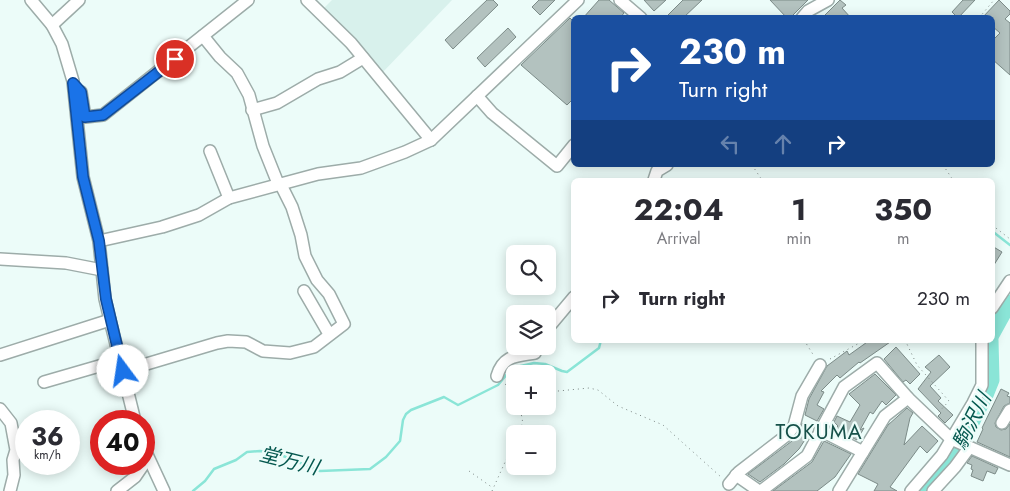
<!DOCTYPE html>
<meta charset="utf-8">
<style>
:root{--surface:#fff;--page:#f2f2f3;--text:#2b2b33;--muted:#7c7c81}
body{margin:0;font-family:Jost,"Noto Sans JP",sans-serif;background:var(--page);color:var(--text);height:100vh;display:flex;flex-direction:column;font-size:19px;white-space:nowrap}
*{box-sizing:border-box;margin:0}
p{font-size:16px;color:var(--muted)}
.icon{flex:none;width:28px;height:28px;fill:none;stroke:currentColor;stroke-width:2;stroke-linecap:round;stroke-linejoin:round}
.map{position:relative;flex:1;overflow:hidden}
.panel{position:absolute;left:571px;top:178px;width:424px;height:165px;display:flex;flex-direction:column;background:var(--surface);border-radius:8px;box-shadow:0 2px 12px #0003}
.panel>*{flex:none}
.hud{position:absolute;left:571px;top:15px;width:424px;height:152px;border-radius:8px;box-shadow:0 2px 12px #0003;background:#1a4fa0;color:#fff;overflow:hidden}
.controls{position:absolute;left:506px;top:245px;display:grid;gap:10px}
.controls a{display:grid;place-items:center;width:50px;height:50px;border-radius:8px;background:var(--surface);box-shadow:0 2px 12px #0003;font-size:25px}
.speed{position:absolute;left:15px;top:410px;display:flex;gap:10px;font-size:25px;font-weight:700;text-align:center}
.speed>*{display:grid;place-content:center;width:65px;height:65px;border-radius:50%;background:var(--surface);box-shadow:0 2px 12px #0003;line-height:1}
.speed small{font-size:12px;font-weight:400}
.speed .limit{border:8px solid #d22;background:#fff;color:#111}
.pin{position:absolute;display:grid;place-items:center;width:42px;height:42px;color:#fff;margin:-21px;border:2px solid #fff;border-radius:50%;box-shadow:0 1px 5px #0007}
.me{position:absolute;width:55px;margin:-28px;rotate:346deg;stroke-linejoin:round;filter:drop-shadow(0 0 4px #0008)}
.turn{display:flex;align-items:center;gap:18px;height:105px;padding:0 25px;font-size:22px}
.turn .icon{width:65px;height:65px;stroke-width:2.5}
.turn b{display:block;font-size:35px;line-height:42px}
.lanes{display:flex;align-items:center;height:48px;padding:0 25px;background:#0003;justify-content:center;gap:25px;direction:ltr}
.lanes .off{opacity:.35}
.eta{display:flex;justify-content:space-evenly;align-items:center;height:85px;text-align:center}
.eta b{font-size:30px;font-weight:700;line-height:35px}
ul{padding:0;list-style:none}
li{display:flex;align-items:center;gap:15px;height:70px;padding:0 25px}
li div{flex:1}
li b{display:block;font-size:19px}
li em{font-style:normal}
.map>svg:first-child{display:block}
.built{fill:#d8f1ec}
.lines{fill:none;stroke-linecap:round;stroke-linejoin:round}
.stream{stroke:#8ae5d7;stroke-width:2.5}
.river{stroke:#8ae5d7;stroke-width:15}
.building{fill:#b3c2bf;stroke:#7c8b88}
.minor-casing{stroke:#9daca9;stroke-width:14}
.path{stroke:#7c8684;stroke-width:1;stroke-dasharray:1 4;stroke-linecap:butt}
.minor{stroke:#fff;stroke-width:11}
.route-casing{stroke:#114b97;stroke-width:12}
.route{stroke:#1a73e8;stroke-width:9}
.labels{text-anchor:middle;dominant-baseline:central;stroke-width:4.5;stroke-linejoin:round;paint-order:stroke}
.water-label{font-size:20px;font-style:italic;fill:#04574e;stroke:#ecfcf9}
.quarter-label{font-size:21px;letter-spacing:1px;fill:#17514a;stroke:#ecfcf9}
</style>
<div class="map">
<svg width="1010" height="491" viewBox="0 0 1010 491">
<rect width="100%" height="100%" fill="#ecfcf9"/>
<!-- built -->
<polygon class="built" points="332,0 452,0 381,74 323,9"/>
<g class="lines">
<!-- stream -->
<g class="stream">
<polyline points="992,231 1010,245"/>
<polyline points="193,491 205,481 214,469 236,460 247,452 260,451 276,453 320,471 370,469 386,457 400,441 403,420 406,414 411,410 444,397 458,405 498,385 512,368 534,363 545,364 562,371 567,372 599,348 601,340"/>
</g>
<!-- river -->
<g class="river">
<polyline points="992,335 1010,302"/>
<polyline points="923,491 957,452 986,395 992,380 991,340"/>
</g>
</g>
<!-- building -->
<g class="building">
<polygon points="487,0 493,0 498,5 453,49 445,40"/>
<polygon points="539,0 555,0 540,15 532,7"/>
<polygon points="599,0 609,0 624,13 620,18 583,18"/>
<polygon points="644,0 666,0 654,11"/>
<polygon points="683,0 702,0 683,18 665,18"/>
<polygon points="770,0 808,0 790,18 787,18"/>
<polygon points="840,0 846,5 842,8 851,18 822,18"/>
<polygon points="963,0 975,0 958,18 952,12"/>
<polygon points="999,0 1010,11 1010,14 1005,19 1010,23 1010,75 992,59 992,41 1000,33 992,26 992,18 982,18"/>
<polygon points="570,18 574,22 574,98 567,105 521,65"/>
<polygon points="508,28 516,37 485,67 477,58"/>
<polygon points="992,246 1002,252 992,268"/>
<polygon points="870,340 893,340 860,363 859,362 840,378 837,375 821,391 824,392 817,405 824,409 817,421 805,415 809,399 827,366 847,351 849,355"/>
<polygon points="896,347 920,374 910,384 906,380 903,382 884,359"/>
<polygon points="939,355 950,367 930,386 941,398 938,401 953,415 945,423 938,416 941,413 918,389 931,372 925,367"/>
<polygon points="875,374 896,395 886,405 882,401 873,414 870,412 860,430 864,428 857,440 835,429 838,426 834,422 837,416 850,422 860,405 849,394"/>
<polygon points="1001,389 1009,393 1007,396 1010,397 1010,403 1004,406 995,423 996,427 1001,430 1006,429 1010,424 1010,457 977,442 983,429 982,428"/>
<polygon points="907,408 913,413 910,418 904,445 922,426 938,441 927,453 920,446 890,487 897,491 874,491 878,484 858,474 888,425"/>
<polygon points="802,423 811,429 810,432 799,449 784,464 760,482 748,474 792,441 800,430"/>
<polygon points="824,441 851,454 835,477 817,491 773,491 812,462"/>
<polygon points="972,456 998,468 995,474 987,471 983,481 971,476 973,470 971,469 972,465 967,463"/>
</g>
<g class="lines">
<defs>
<g id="minor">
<polyline points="31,0 52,25 62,44 73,81 83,177 99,241 105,299 110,320 135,421"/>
<polyline points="307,0 351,43 431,140"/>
<polyline points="620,0 641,18"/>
<polyline points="802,18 808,11 828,0"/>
<polyline points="52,25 79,0"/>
<polyline points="81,92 85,117 103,115 248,0"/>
<polyline points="477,96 492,113 557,166 574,145"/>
<polyline points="252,110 277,103 318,79 340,72 363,58"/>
<polyline points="210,151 229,198"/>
<polyline points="654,180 657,171 667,165"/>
<polyline points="99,241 162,227 199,215 229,198 318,174 361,168 405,152 431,140 578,0"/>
<polyline points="0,259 66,263 102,270"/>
<polyline points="304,291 329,334"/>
<polyline points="992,308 1010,281"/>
<polyline points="548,328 574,297"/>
<polyline points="0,355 110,320"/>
<polyline points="123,371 217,343 228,341 246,342 263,351 290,353 314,347 344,324 329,294 317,280 305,256 301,235 292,207 281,185 277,181 263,146 249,95 237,73 220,57 203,36"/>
<path d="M497 376C503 355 517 356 535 353L538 346"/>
<polyline points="44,382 120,360"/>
<polyline points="0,409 11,423 16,450 13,460 14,475 10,491"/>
<polyline points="1002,423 1010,410"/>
<polyline points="820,430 863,452"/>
<polyline points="144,448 164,491"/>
<polyline points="736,475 759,491"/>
<polyline points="729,484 739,472 787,435 794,426 802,396 820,365"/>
<polyline points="117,491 135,477 148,458"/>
<polyline points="761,491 807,456 844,387 877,363 908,398 951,439 1010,465"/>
<polyline points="839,491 885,416 908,398"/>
<polyline points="911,491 942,455 973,403 982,385 982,340"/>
<polyline points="933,491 955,467 969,448"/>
</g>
</defs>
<!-- minor casing -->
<use href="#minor" class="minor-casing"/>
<!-- path -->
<g class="path">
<polyline points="979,18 994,0"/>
<polyline points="752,165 762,180"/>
<polyline points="943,165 953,180"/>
<polyline points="992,225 1010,239"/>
<polyline points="804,340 814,356"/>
<polyline points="905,340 917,365 949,401 938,413"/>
<polyline points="830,359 865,340"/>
<polyline points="505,384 511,389 515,389"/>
<polyline points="511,389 511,396 515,403"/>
<polyline points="548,392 589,388 598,390 618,406 663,425 721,477"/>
<path d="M517 406C524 419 524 421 518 434"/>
<polyline points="469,471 493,488"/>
<polyline points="492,491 515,440"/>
</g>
<!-- minor -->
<use href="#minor" class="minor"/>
</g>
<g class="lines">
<defs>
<polyline id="route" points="123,371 106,299 99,241 83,177 73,83 81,92 85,117 103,115 175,59"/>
</defs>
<!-- route casing -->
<use href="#route" class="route-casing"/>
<!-- route -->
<use href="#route" class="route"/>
</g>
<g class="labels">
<!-- water labels -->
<g class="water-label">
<text transform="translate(972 421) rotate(-63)">駒沢川</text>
<text transform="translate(289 461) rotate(14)">堂万川</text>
</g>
<!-- quarter labels -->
<g class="quarter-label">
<text x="819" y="432">TOKUMA</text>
</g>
</g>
</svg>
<div class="controls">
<a><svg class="icon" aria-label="search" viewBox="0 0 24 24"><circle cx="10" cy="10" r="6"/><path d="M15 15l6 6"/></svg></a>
<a><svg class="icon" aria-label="layers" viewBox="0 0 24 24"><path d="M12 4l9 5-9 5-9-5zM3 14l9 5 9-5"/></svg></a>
<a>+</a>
<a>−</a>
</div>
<div class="speed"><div>36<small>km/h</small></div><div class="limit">40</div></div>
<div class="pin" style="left:175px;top:59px;background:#d93025"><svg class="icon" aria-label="arrive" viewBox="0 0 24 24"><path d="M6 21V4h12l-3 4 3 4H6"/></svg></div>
<svg class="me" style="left:123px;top:371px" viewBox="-20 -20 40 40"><circle r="19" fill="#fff"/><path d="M0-13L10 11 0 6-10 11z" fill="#1a73e8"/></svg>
<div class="hud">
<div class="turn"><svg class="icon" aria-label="right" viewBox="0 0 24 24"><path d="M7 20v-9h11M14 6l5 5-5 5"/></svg><div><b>230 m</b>Turn right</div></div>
<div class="lanes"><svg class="icon off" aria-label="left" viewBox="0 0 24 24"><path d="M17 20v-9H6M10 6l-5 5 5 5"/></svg><svg class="icon off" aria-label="ahead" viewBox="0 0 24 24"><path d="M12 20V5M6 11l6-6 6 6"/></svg><svg class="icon" aria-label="right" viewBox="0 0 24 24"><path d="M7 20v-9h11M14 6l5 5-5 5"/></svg></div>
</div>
<section class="panel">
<div class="eta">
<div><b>22:04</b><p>Arrival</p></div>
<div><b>1</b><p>min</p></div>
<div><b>350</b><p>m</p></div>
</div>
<ul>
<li><svg class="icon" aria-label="right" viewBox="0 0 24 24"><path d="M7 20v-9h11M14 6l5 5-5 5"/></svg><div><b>Turn right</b></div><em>230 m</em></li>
</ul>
</section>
</div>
